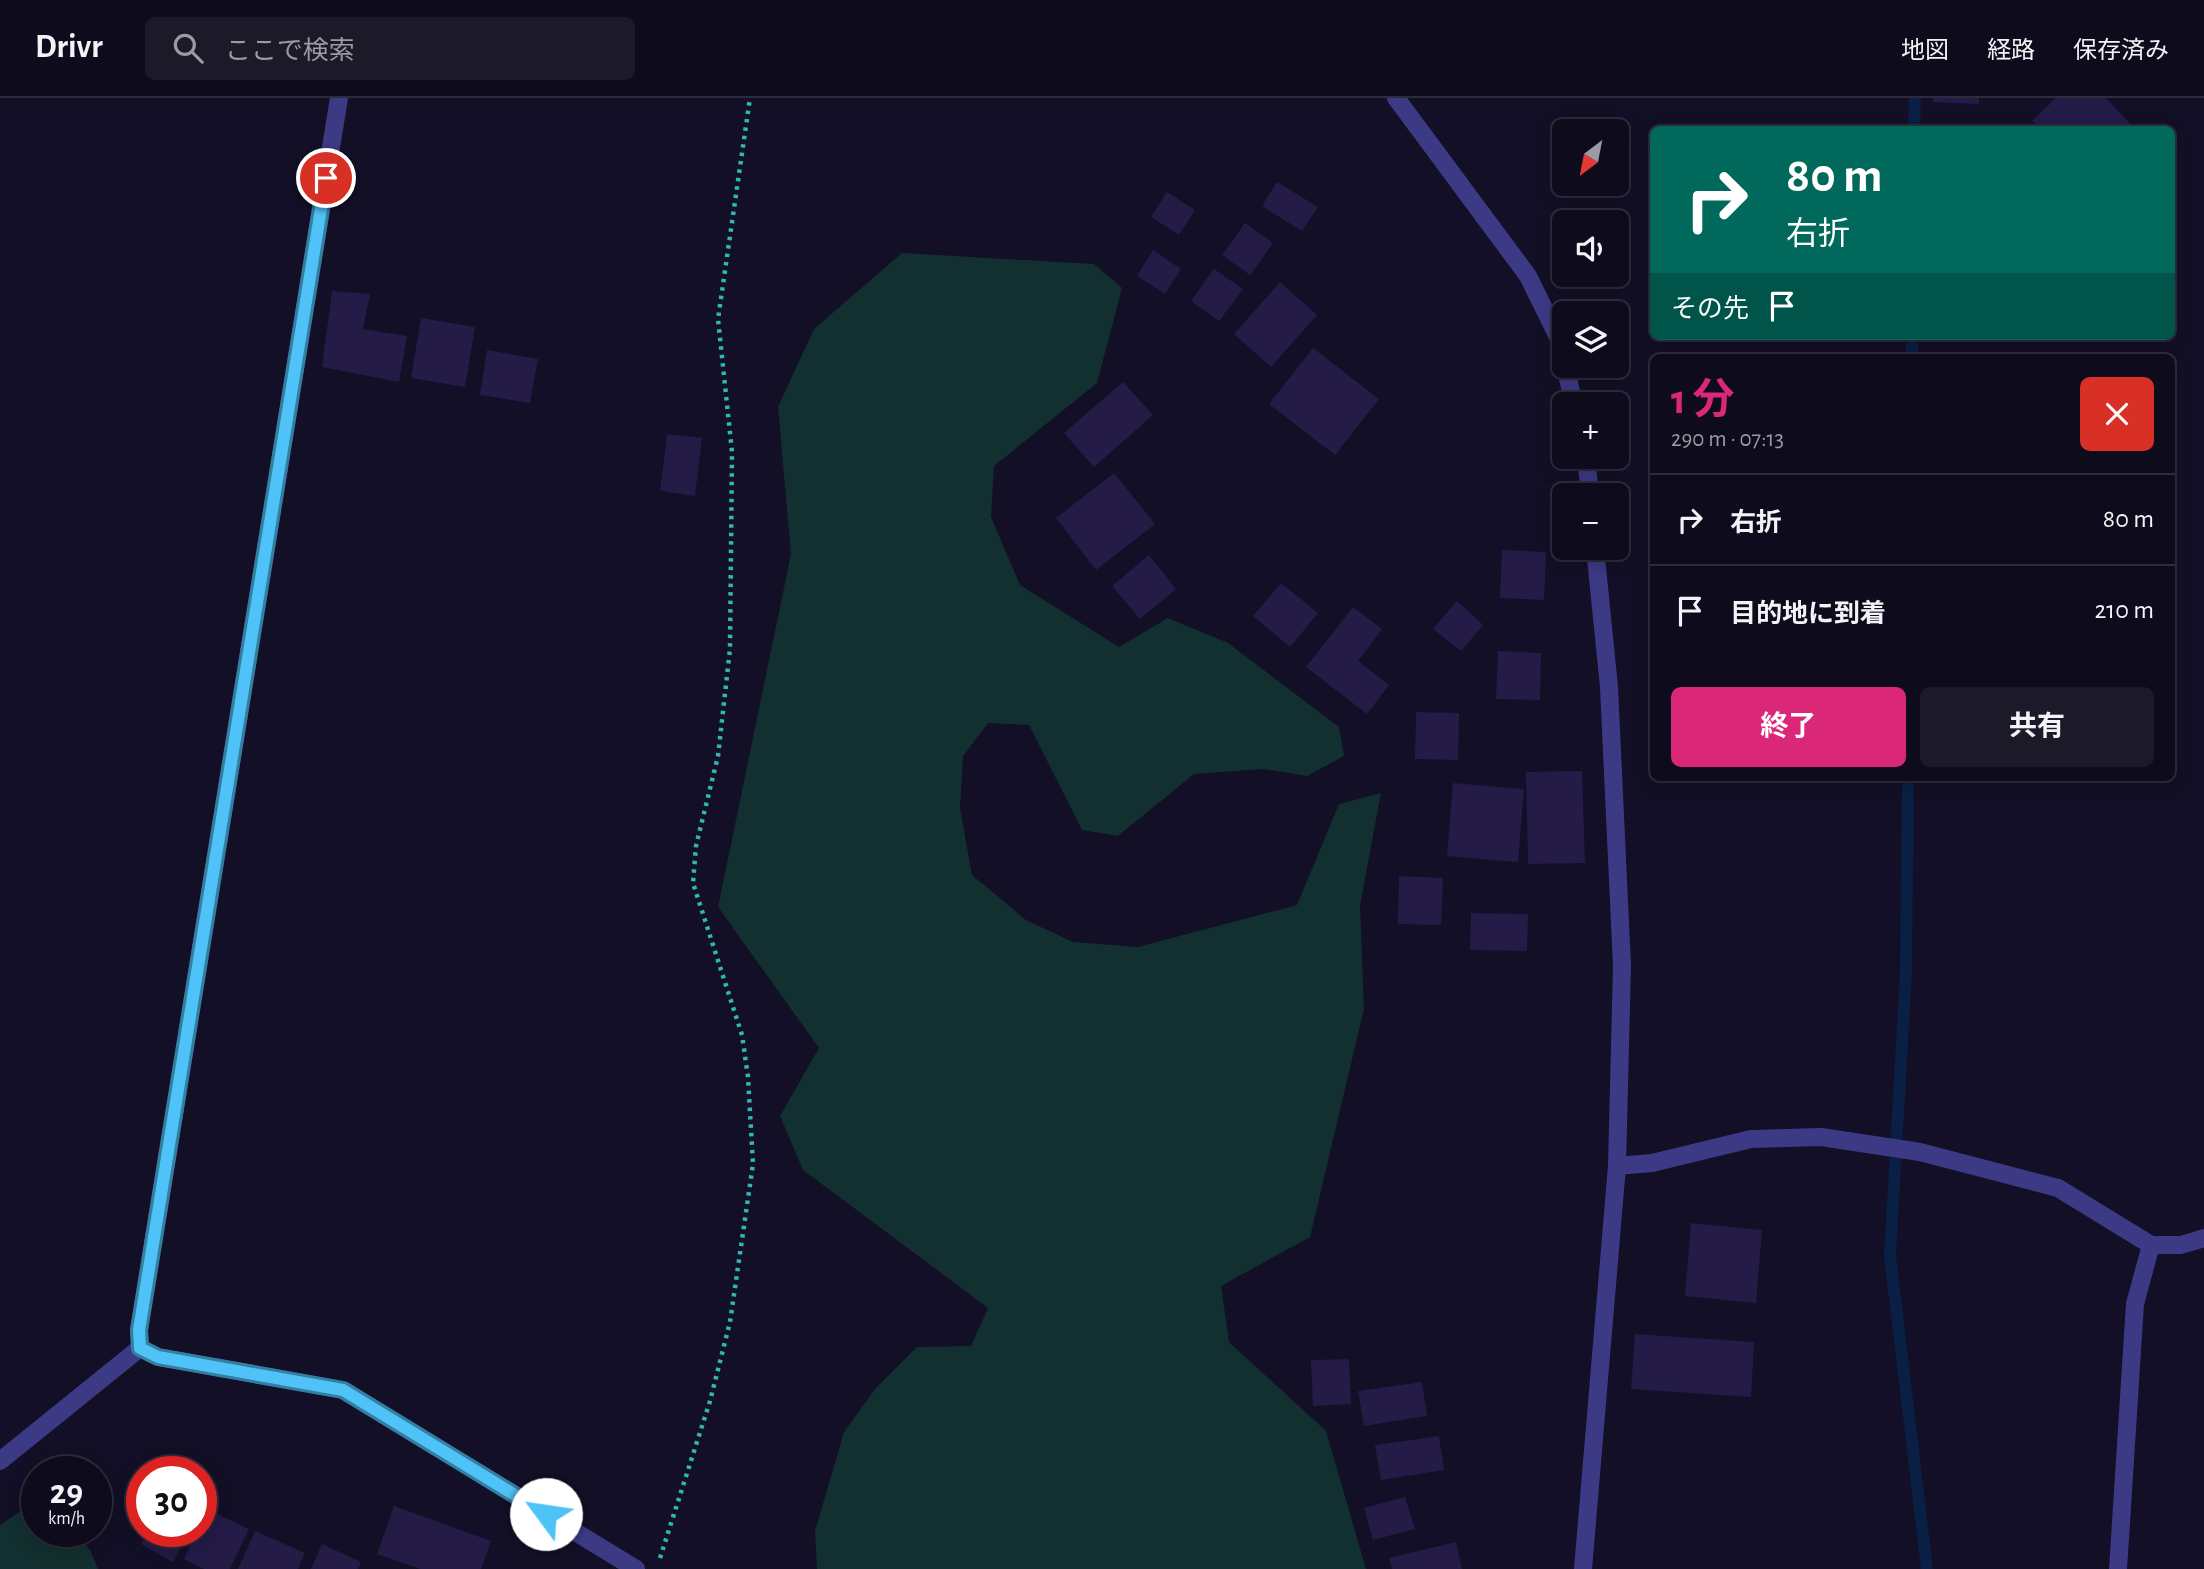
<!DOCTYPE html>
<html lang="ja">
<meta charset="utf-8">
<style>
:root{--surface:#0e0b1c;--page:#1c1929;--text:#f1f3f6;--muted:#9b9ba3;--line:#2e2b3b;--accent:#db2777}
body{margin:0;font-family:"Alegreya Sans","Noto Sans JP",sans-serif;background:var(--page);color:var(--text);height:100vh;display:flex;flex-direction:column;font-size:26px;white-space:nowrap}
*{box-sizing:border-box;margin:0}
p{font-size:23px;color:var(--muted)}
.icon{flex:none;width:38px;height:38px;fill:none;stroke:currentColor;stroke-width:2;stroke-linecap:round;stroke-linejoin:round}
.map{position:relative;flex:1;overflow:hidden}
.panel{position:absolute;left:1650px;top:256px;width:525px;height:427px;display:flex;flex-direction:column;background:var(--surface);border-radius:10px;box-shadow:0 4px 18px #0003,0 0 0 2px var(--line)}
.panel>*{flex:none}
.hud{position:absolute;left:1650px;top:28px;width:525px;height:214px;border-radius:10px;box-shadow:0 4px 18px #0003,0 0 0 2px var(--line);background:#00695c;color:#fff;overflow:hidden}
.needle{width:46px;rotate:212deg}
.buttons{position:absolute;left:1552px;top:21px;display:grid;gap:14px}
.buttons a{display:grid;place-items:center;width:77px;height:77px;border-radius:10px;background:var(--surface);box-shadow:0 4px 18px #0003,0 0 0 2px var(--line);font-size:35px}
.speed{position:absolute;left:21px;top:1358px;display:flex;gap:14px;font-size:35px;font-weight:700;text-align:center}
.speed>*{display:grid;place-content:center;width:91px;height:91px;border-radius:50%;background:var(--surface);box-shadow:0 4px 18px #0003,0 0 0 2px var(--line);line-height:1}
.speed small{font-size:18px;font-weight:400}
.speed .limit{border:10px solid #d22;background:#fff;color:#111}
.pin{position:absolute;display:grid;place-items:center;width:60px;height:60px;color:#fff;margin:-30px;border:4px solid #fff;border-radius:50%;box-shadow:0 2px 7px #0007}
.me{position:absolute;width:77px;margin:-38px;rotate:301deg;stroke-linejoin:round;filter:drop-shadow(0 0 5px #0008)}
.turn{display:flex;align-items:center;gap:24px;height:147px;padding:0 21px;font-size:32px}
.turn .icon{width:91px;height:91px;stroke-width:2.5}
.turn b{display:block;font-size:49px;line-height:60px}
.then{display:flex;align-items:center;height:66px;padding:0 21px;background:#0003;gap:14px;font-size:26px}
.round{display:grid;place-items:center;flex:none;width:74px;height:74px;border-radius:10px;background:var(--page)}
.summary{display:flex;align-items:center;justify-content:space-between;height:119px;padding:0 21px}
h1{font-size:42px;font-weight:700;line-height:52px;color:var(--accent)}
.button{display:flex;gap:14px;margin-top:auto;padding:14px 21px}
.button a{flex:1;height:80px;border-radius:10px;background:var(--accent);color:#fff;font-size:28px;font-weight:700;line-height:80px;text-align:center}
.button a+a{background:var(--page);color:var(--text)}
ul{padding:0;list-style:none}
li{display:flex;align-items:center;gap:21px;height:91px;padding:0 21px;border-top:2px solid var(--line)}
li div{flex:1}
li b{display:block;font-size:26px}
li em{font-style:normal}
header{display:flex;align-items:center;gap:42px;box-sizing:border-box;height:98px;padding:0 35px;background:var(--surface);border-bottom:2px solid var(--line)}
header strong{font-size:33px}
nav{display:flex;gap:38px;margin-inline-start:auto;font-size:24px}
.search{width:490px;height:63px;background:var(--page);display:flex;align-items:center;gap:18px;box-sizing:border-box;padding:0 24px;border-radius:10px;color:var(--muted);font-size:26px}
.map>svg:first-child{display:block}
.green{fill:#12302f}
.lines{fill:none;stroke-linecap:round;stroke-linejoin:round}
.stream{stroke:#0a1f44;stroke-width:12}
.building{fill:#241b47}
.path{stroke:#2fb8b0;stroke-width:4.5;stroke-dasharray:3.5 5;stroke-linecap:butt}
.minor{stroke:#3d3a85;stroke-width:18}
.route-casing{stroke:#337fa1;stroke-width:18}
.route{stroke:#4fc3f7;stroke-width:12}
</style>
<header>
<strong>Drivr</strong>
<div class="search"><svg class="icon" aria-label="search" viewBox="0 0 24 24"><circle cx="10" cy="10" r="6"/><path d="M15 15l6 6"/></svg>ここで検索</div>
<nav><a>地図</a><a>経路</a><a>保存済み</a></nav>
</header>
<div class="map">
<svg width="2204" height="1471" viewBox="0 0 2204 1471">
<rect width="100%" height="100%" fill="#130f26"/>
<!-- green -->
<g class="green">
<polygon points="902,155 1094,166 1122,190 1097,285 994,368 991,419 1020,487 1119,549 1168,520 1228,545 1339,629 1344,658 1307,678 1263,671 1194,676 1118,738 1082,732 1029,627 988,625 963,658 960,710 972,777 1026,822 1073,844 1138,849 1297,807 1339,706 1381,695 1360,808 1364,911 1310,1139 1221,1188 1229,1244 1326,1333 1366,1471 817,1471 815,1433 844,1334 875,1291 917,1249 971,1248 988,1210 803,1072 780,1018 819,950 718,809 791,456 778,309 814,231"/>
<polygon points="37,1402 37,1433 75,1433 90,1452 98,1471 0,1471 0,1427"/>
</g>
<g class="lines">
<!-- stream -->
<g class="stream">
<polyline points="1914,32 1915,0"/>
<polyline points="1912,259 1912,238"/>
<polyline points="1908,679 1906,873 1890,1158 1927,1471"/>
</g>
</g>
<!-- building -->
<g class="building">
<polygon points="1933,0 1979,0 1979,6 1933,4"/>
<polygon points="2056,0 2106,0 2136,32 2041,32 2032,23"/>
<polygon points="1277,84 1318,109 1302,133 1262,108"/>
<polygon points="1167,94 1195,112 1179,137 1151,119"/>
<polygon points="1245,125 1273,145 1250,177 1222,157"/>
<polygon points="1153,152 1181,171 1165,196 1137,178"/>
<polygon points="1214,171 1243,191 1219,223 1191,203"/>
<polygon points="1280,184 1317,217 1271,269 1234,236"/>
<polygon points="332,193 370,196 363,231 407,238 399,284 322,269"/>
<polygon points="421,220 475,229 465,289 411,280"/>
<polygon points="1313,250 1379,301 1335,357 1269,306"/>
<polygon points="487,252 538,261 530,305 480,297"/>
<polygon points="1123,284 1153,317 1094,369 1064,335"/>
<polygon points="667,336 702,340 695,398 660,393"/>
<polygon points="1114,375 1155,426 1096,472 1056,420"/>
<polygon points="1502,452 1546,454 1544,502 1500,500"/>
<polygon points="1149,457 1176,491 1140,521 1112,488"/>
<polygon points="1281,485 1318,515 1290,549 1253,518"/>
<polygon points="1457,503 1483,527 1461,553 1433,531"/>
<polygon points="1353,509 1382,531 1358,563 1389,587 1367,616 1306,569"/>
<polygon points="1498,553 1541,555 1540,602 1496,601"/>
<polygon points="1416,614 1459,615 1458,662 1415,661"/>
<polygon points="1582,673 1585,765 1528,766 1526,674"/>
<polygon points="1453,685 1524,691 1518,764 1447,758"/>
<polygon points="1399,778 1443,780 1441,827 1398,826"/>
<polygon points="1471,815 1528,816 1527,853 1470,852"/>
<polygon points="1691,1125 1762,1132 1756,1205 1685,1198"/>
<polygon points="1635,1236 1754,1244 1751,1299 1631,1291"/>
<polygon points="1349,1261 1351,1306 1313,1308 1311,1262"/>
<polygon points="1422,1284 1427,1318 1364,1328 1358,1293"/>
<polygon points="1439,1338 1444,1372 1381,1382 1375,1347"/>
<polygon points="1405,1399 1415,1431 1373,1442 1364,1410"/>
<polygon points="394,1408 491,1443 481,1471 420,1471 377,1456"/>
<polygon points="207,1411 249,1431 230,1471 204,1471 184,1461 197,1433 201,1433 201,1424"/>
<polygon points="148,1433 190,1433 173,1464 141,1446"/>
<polygon points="255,1433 305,1455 298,1471 238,1471"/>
<polygon points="1456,1444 1462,1471 1392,1471 1389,1460"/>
<polygon points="322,1446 361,1464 358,1471 311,1471"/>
</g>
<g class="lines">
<!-- path -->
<polyline class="path" points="660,1460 710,1303 730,1224 753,1066 748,979 742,937 693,785 696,748 718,658 730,551 732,354 718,221 750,0"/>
<!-- minor -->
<g class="minor">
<polyline points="1396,0 1528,178 1559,241 1564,266"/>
<polyline points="1565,268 1574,306"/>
<polyline points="1586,359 1590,397"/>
<polyline points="1617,1068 1652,1065 1751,1041 1821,1039 1920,1054 2058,1090 2151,1147 2181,1147 2204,1140"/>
<polyline points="140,1250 139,1232 339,0"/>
<polyline points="140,1250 158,1259 343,1292 636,1471"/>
<polyline points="0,1363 140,1250"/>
<polyline points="1583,1471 1617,1068 1622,868 1609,589 1595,450"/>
<polyline points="2118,1471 2135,1206 2151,1147"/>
</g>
</g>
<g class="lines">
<defs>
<polyline id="route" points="326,80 139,1232 140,1250 158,1259 343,1292 546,1416"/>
</defs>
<!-- route casing -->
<use href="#route" class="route-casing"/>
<!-- route -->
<use href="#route" class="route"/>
</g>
</svg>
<div class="buttons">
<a><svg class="needle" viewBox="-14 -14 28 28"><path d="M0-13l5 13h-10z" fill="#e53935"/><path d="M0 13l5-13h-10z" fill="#9b9ba3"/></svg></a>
<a><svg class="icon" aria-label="sound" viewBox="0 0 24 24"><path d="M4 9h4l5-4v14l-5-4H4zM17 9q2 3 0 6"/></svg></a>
<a><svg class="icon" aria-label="layers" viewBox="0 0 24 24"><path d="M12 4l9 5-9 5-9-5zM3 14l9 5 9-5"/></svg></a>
<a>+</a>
<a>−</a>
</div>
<div class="speed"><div>29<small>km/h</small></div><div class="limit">30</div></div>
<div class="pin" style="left:326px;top:80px;background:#d93025"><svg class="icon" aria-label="arrive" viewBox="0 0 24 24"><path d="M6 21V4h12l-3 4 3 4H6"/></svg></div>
<svg class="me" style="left:546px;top:1416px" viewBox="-20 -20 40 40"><circle r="19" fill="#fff"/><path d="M0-13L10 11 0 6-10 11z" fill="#4fc3f7"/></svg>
<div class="hud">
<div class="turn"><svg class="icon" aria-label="right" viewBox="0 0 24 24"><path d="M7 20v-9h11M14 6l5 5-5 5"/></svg><div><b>80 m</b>右折</div></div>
<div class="then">その先<svg class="icon" aria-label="arrive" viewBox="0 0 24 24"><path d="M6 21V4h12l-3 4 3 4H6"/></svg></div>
</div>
<section class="panel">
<div class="summary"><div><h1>1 分</h1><p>290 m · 07:13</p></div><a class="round" style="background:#d93025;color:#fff"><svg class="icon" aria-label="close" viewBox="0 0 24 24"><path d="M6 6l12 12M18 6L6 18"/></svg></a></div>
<ul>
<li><svg class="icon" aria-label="right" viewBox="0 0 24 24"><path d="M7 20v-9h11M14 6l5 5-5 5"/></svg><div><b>右折</b></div><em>80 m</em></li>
<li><svg class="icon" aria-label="arrive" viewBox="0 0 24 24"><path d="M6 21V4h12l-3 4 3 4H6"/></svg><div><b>目的地に到着</b></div><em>210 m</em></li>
</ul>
<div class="button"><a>終了</a><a>共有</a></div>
</section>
</div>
